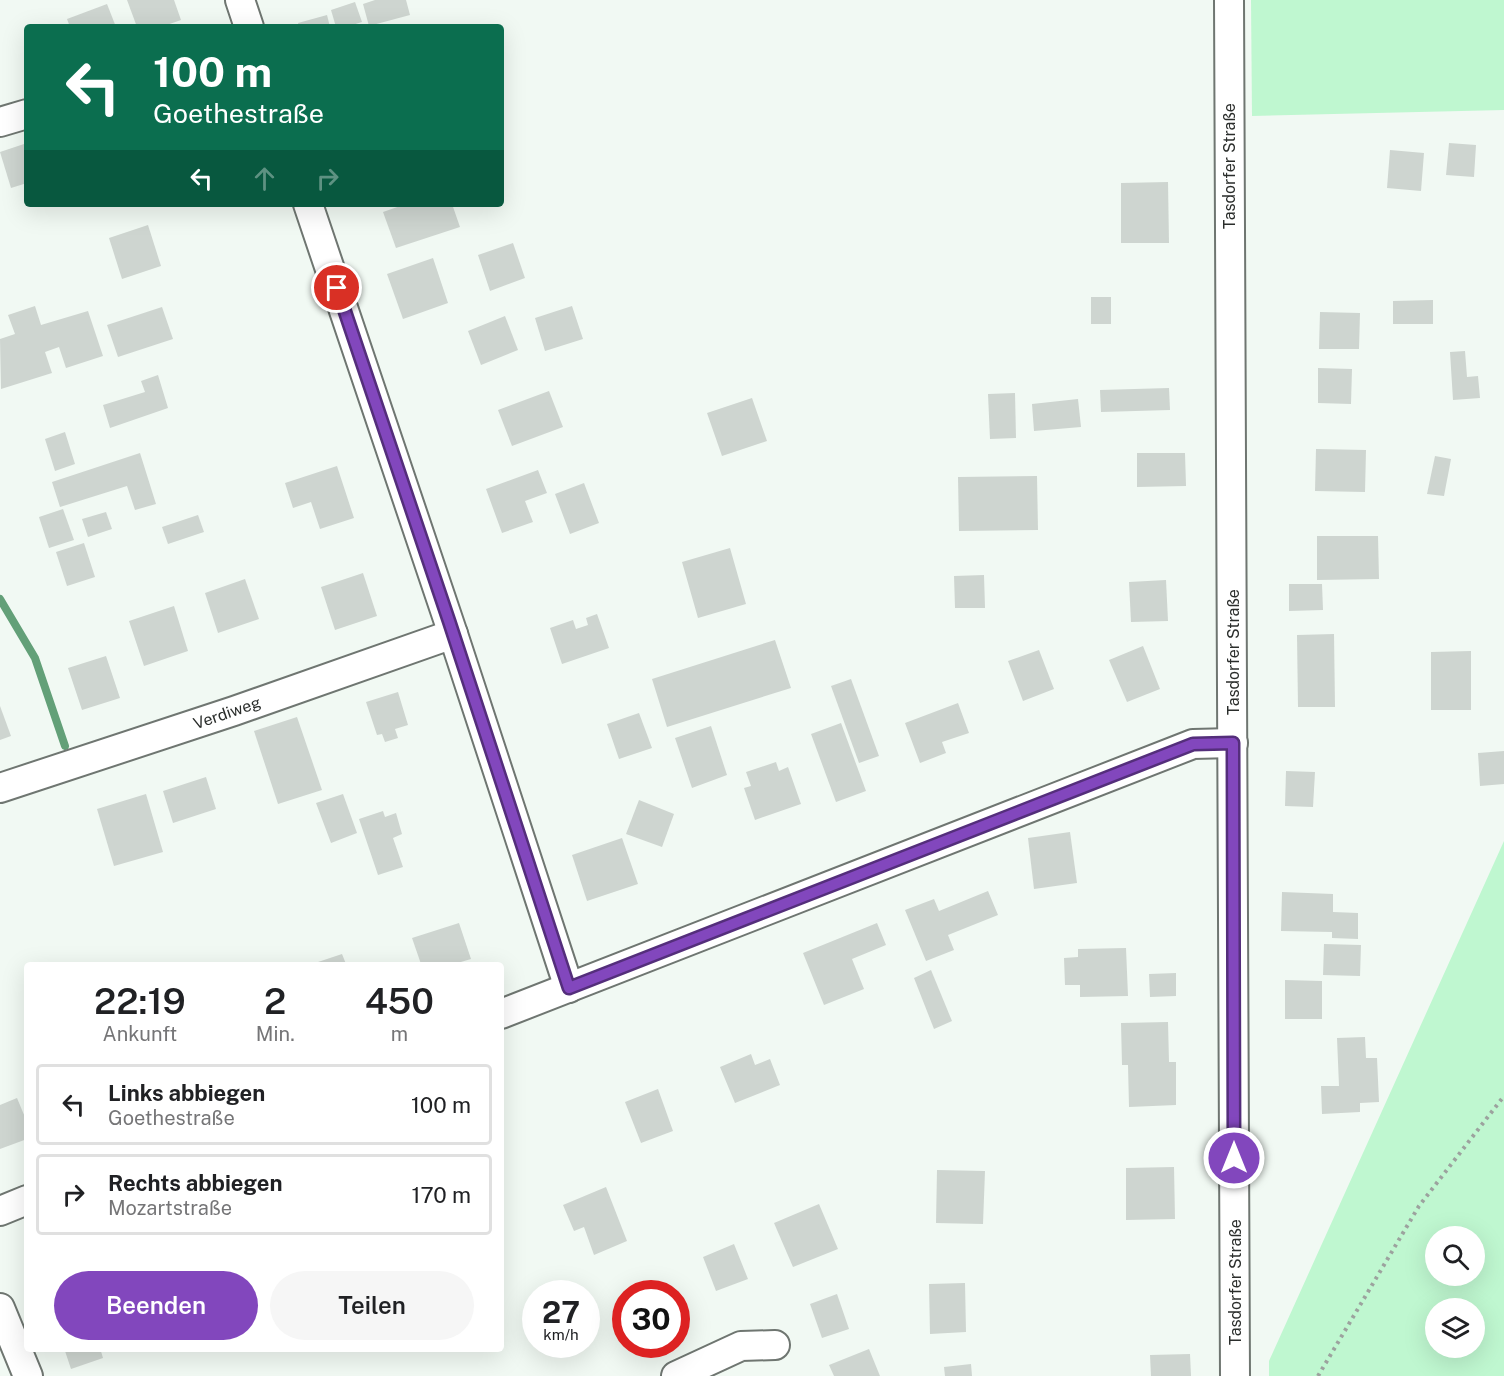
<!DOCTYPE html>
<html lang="de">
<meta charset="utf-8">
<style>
:root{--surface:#fff;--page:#f6f6f6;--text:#202124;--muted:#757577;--line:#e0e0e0;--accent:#8247bd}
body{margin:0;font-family:"Public Sans",sans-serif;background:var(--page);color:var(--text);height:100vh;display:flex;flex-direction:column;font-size:22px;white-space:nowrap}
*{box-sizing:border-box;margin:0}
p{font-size:20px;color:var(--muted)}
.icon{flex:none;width:33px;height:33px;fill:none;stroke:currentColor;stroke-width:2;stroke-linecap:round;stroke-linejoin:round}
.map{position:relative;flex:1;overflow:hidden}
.details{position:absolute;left:24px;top:962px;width:480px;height:390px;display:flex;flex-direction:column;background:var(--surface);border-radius:6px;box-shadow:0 6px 24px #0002}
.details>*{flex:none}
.top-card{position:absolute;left:24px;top:24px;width:480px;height:183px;border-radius:6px;box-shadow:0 6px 24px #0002;background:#0b6e4f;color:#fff;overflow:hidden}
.tools{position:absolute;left:1425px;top:1226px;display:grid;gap:12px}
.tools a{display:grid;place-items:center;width:60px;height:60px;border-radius:50%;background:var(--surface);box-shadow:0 6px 24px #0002;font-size:30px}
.speed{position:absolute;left:522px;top:1280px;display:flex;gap:12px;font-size:30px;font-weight:700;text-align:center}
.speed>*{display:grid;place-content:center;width:78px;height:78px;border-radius:50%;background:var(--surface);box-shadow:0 6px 24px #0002;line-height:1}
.speed small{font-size:15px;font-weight:400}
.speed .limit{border:9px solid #d22;background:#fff;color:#111}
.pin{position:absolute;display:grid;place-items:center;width:51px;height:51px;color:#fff;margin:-26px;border:3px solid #fff;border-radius:50%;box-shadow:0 2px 6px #0007}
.me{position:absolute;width:66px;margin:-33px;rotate:0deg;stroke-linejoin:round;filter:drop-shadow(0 0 4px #0008)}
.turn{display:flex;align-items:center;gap:21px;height:126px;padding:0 30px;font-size:27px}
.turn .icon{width:78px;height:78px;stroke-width:2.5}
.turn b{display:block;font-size:42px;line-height:51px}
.lanes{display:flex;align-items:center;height:57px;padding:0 30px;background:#0003;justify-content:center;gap:30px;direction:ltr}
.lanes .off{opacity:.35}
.eta{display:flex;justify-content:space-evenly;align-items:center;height:102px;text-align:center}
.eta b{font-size:36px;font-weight:600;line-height:42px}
.cta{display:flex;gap:12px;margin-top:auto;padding:12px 30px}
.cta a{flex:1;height:69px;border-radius:36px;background:var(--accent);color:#fff;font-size:24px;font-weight:600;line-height:69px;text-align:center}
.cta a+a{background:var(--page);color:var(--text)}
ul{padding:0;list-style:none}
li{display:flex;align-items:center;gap:18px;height:81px;margin:0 12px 9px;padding:0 18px;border:3px solid var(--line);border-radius:6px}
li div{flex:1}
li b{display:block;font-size:22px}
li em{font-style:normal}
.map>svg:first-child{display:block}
.green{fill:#bff7d0;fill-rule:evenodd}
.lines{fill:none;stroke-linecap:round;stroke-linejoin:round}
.stream{stroke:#63a078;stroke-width:8}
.building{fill:#ced5d0}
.street-casing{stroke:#6f7671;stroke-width:32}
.path{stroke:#9ca29e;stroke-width:4;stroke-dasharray:3 4.5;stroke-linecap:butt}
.street{stroke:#fff;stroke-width:28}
.route-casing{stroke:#542e7b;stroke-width:15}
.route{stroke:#8247bd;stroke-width:10}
.labels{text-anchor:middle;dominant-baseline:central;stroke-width:5;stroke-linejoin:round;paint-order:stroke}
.street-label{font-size:16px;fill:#2a2d2b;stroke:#fff}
</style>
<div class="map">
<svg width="1504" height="1376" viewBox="0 0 1504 1376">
<rect width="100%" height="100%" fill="#f1f9f3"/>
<!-- green -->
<g class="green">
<polygon points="1251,0 1504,0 1504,110 1252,116"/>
<path d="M1504 841V1376H1269V1361ZM1436 1236H1474V1275H1436ZM1436 1308H1474V1347H1436Z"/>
</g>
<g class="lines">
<!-- stream -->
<polyline class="stream" points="0,599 35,658 65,746"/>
</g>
<!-- building -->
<g class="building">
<polygon points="127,0 174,0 181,20 161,27 137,27"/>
<polygon points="375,0 406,0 410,15 369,26 363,4"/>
<polygon points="355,2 362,22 346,27 336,27 331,10"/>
<polygon points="107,4 116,27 70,27 67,19"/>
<polygon points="327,15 330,27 299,27 298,23"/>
<polygon points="27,143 27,183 11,188 0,152"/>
<polygon points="1449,143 1476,145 1474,177 1446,175"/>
<polygon points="1390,150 1424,153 1421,191 1387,188"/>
<polygon points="1168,182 1169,243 1121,243 1121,183"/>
<polygon points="406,204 452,204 460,227 396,248 383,212"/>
<polygon points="148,225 161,266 122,279 109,238"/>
<polygon points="513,243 525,278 490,291 478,255"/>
<polygon points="433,258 448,303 403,319 387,274"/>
<rect x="1091" y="297" width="20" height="27"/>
<polygon points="1433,300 1433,324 1393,324 1393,301"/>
<polygon points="35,306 41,325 88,311 103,356 66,368 59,347 45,352 52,373 1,389 0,339 15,334 8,315"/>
<polygon points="572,306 583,339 545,351 535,318"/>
<polygon points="162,307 173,339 118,357 107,325"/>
<polygon points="1320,312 1360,313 1359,349 1319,349"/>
<polygon points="505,316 518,350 481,365 468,331"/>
<polygon points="1465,351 1467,377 1478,376 1480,398 1453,400 1450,352"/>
<polygon points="1318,368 1352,369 1351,404 1318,403"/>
<polygon points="158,375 168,408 110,428 103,405 145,392 141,381"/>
<polygon points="1169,388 1170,410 1101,412 1100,390"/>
<polygon points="549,391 563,427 512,446 498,410"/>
<polygon points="1015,393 1016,438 990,439 988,394"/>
<polygon points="752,398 767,441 722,456 707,413"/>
<polygon points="1078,399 1081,427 1034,431 1032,404"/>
<polygon points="65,432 75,464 55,471 45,439"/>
<polygon points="1316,449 1366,450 1365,492 1315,491"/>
<polygon points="140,453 156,504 135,510 127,486 60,507 52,482"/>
<polygon points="1137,453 1185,453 1186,486 1137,487"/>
<polygon points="1435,456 1451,459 1444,496 1427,494"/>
<polygon points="337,466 354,518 320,529 311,502 293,508 285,483"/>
<polygon points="538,470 547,493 525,501 533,522 502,533 486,489"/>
<polygon points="1037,476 1038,530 959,531 958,477"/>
<polygon points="584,483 599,523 570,534 555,494"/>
<polygon points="63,509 74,540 49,548 39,517"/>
<polygon points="106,512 112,529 88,537 82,519"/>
<polygon points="198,515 204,532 168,544 162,527"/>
<polygon points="1317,536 1378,536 1379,579 1317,580"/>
<polygon points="84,543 95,577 67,586 56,552"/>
<polygon points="730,548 746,604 698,618 682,562"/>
<polygon points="363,573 377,616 335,630 321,587"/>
<polygon points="984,575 985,608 955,608 954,576"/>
<polygon points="245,579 259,619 218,633 205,593"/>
<polygon points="1166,580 1168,621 1131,622 1129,582"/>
<polygon points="1289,584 1322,584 1323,610 1289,611"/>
<polygon points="174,606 188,651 144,666 129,621"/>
<polygon points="597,614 609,648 562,664 550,628 573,620 576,629 588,625 586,618"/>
<polygon points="1334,634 1335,707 1298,707 1297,635"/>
<polygon points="775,640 791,688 667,727 652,679"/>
<polygon points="1143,646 1160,689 1127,702 1109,660"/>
<polygon points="1039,650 1054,689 1023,701 1008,661"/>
<polygon points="1471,651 1471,710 1431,710 1431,652"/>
<polygon points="106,656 120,698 82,710 68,668"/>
<polygon points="851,679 879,756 859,763 831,686"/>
<polygon points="398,692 408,725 395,729 398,738 385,742 382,734 377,735 366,702"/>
<polygon points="958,703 969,733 942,742 946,753 920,763 905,723"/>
<polygon points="0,706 11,736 0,740"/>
<polygon points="639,713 652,748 619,759 607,724"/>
<polygon points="297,717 322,790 278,804 254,731"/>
<polygon points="841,723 866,791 836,802 811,734"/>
<polygon points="711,726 727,775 692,788 675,738"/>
<polygon points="1504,751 1504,784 1480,786 1478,753"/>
<polygon points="776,762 779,771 788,767 801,804 755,820 744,788 751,786 746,772"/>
<polygon points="1286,771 1315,772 1313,807 1285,806"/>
<polygon points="206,777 216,809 173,823 163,791"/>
<polygon points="146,794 163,852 114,866 97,809"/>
<polygon points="343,794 357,833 331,843 316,803"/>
<polygon points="639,800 674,814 662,847 626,834"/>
<polygon points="383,811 385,817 396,813 402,834 393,838 403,867 378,875 359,819"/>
<polygon points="1070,832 1077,883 1034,889 1028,838"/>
<polygon points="622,838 638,884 587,901 572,855"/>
<polygon points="988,891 998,915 948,935 954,950 926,961 905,910 934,899 939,911"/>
<polygon points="1282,892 1333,894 1333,912 1358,913 1358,939 1332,938 1332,932 1281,931"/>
<polygon points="459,923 471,959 454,964 421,964 412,938"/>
<polygon points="877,923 886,945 852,959 864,989 824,1005 803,953"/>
<polygon points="1324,944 1361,945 1360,976 1323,975"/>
<polygon points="1126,948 1128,996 1080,997 1080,985 1065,985 1064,958 1078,957 1078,949"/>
<polygon points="342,954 346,964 312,964"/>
<polygon points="931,970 952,1021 934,1029 914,978"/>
<polygon points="1176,973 1176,996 1150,997 1149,974"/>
<polygon points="1285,980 1322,981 1322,1019 1285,1019"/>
<polygon points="1168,1022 1169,1062 1176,1062 1176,1105 1129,1107 1128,1065 1122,1065 1121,1023"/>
<polygon points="1365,1037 1366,1058 1377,1058 1379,1102 1360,1103 1360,1112 1322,1114 1321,1086 1339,1086 1337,1038"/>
<polygon points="751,1054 755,1065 770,1059 780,1085 735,1103 720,1067"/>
<polygon points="658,1089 673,1131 641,1143 625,1102"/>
<polygon points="17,1098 27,1122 27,1139 0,1149 0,1105"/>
<polygon points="1174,1167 1175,1219 1126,1220 1126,1168"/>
<polygon points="937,1170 985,1171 983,1224 936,1223"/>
<polygon points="606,1187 627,1241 594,1255 584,1227 574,1231 563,1205"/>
<polygon points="819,1204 838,1249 793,1267 774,1223"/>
<polygon points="734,1244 748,1279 716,1291 703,1257"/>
<polygon points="965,1283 966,1332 930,1334 929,1284"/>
<polygon points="837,1294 849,1329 822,1338 810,1304"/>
<polygon points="64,1348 100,1348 103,1358 71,1369"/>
<polygon points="869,1349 880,1376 834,1376 829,1365"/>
<polygon points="1190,1354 1191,1376 1151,1376 1150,1355"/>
<polygon points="971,1364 972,1376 945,1376 944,1367"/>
</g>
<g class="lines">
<defs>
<g id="street">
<polyline points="240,0 249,27"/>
<polyline points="1229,0 1235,1376"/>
<polyline points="0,122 27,114"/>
<polyline points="308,204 453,634 569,988"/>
<polyline points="0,788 234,711 453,634"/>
<polyline points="501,1014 1193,744 1233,743"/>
<polyline points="0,1211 27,1200"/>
<polyline points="0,1308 28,1376"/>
<polyline points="676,1376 741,1346 775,1345"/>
</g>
</defs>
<!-- street casing -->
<use href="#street" class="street-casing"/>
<!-- path -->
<polyline class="path" points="1318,1376 1419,1206 1504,1096"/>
<!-- street -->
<use href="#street" class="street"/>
</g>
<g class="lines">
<defs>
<polyline id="route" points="337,288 449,621 569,988 1193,744 1233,743 1234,1158"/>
</defs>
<!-- route casing -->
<use href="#route" class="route-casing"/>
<!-- route -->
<use href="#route" class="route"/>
</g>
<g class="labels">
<!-- street labels -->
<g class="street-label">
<text transform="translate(1229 166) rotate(-90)">Tasdorfer Straße</text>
<text transform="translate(1233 652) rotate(-90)">Tasdorfer Straße</text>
<text transform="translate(227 713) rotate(-19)">Verdiweg</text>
<text transform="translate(1235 1282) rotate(-90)">Tasdorfer Straße</text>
</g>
</g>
</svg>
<div class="tools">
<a><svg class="icon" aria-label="search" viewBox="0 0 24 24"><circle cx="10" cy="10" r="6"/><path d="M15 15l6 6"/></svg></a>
<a><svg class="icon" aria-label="layers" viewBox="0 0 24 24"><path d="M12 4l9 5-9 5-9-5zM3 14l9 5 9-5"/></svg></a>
</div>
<div class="speed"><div>27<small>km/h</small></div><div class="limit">30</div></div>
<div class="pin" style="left:337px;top:288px;background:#d93025"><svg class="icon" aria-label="arrive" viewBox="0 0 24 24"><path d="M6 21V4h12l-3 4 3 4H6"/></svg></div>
<svg class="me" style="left:1234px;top:1158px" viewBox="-20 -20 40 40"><circle r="17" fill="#8247bd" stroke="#fff" stroke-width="3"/><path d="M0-11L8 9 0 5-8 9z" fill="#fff"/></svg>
<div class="top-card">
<div class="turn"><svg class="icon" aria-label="left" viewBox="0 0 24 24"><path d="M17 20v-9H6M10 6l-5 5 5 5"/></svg><div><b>100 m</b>Goethestraße</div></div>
<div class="lanes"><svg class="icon" aria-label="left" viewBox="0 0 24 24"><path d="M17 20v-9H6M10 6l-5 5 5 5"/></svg><svg class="icon off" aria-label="ahead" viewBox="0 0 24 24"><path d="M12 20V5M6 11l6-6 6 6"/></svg><svg class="icon off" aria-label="right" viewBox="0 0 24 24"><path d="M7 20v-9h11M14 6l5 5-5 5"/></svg></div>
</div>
<section class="details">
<div class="eta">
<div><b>22:19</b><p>Ankunft</p></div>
<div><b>2</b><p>Min.</p></div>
<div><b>450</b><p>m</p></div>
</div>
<ul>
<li><svg class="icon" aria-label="left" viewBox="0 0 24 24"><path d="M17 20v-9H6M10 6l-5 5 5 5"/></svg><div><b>Links abbiegen</b><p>Goethestraße</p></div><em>100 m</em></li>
<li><svg class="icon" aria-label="right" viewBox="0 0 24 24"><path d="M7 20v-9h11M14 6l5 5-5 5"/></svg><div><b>Rechts abbiegen</b><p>Mozartstraße</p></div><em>170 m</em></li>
</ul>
<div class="cta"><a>Beenden</a><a>Teilen</a></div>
</section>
</div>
